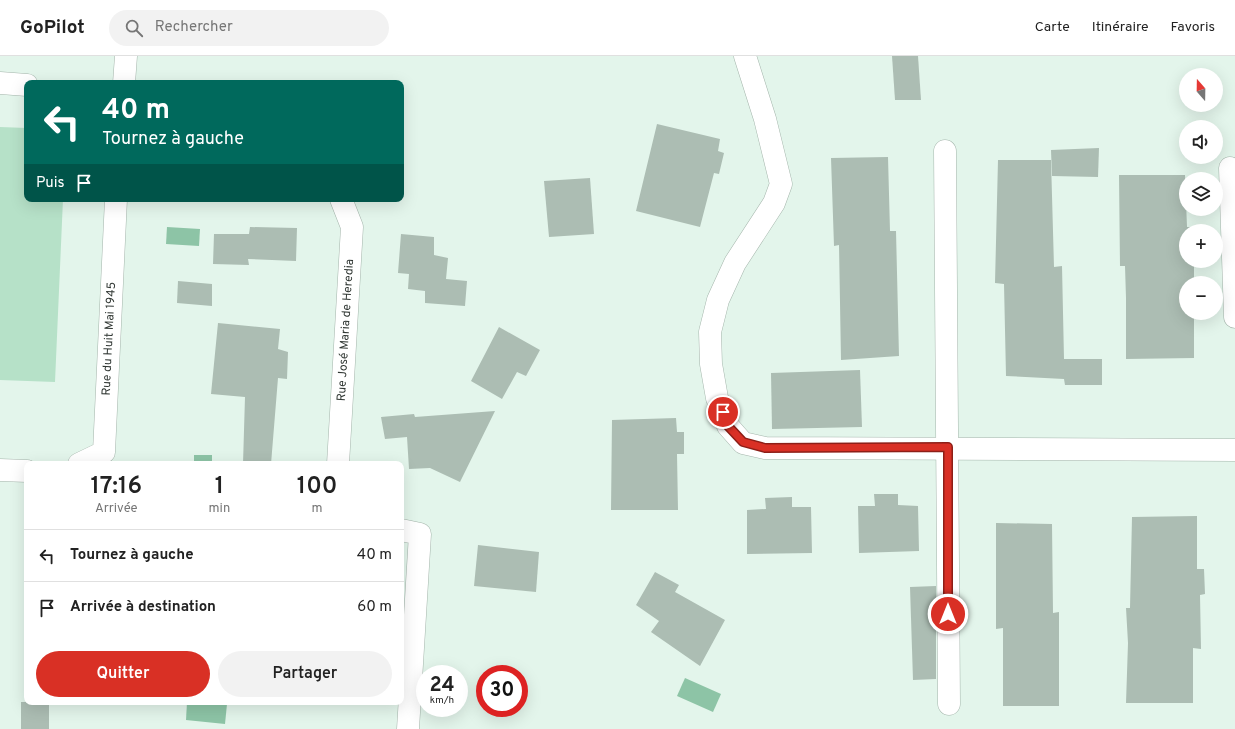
<!DOCTYPE html>
<html lang="fr">
<meta charset="utf-8">
<style>
:root{--surface:#fff;--page:#f2f2f2;--text:#222;--muted:#767676;--line:#e0e0e0;--accent:#d93025}
body{margin:0;font-family:Overpass,sans-serif;background:var(--page);color:var(--text);height:100vh;display:flex;flex-direction:column;font-size:15px;white-space:nowrap}
*{box-sizing:border-box;margin:0}
p{font-size:13px;color:var(--muted)}
.icon{flex:none;width:22px;height:22px;fill:none;stroke:currentColor;stroke-width:2;stroke-linecap:round;stroke-linejoin:round}
.map{position:relative;flex:1;overflow:hidden}
.drawer{position:absolute;left:24px;top:405px;width:380px;height:244px;display:flex;flex-direction:column;background:var(--surface);border-radius:8px;box-shadow:0 4px 16px #0002}
.drawer>*{flex:none}
.top-card{position:absolute;left:24px;top:24px;width:380px;height:122px;border-radius:8px;box-shadow:0 4px 16px #0002;background:#00695c;color:#fff;overflow:hidden}
.needle{width:26px;rotate:340deg}
.buttons{position:absolute;left:1179px;top:12px;display:grid;gap:8px}
.buttons a{display:grid;place-items:center;width:44px;height:44px;border-radius:50%;background:var(--surface);box-shadow:0 4px 16px #0002;font-size:20px}
.speed{position:absolute;left:416px;top:609px;display:flex;gap:8px;font-size:20px;font-weight:700;text-align:center}
.speed>*{display:grid;place-content:center;width:52px;height:52px;border-radius:50%;background:var(--surface);box-shadow:0 4px 16px #0002;line-height:1}
.speed small{font-size:10px;font-weight:400}
.speed .limit{border:6px solid #d22;background:#fff;color:#111}
.pin{position:absolute;display:grid;place-items:center;width:34px;height:34px;color:#fff;margin:-17px;border:2px solid #fff;border-radius:50%;box-shadow:0 1px 4px #0007}
.me{position:absolute;width:44px;margin:-22px;rotate:0deg;stroke-linejoin:round;filter:drop-shadow(0 0 3px #0008)}
.turn{display:flex;align-items:center;gap:14px;height:84px;padding:0 12px;font-size:18px}
.turn .icon{width:52px;height:52px;stroke-width:2.5}
.turn b{display:block;font-size:28px;line-height:34px}
.then{display:flex;align-items:center;height:38px;padding:0 12px;background:#0003;gap:8px;font-size:15px}
.eta{display:flex;justify-content:space-evenly;align-items:center;height:68px;text-align:center}
.eta b{font-size:24px;font-weight:600;line-height:28px}
.primary-button{display:flex;gap:8px;margin-top:auto;padding:8px 12px}
.primary-button a{flex:1;height:46px;border-radius:24px;background:var(--accent);color:#fff;font-size:16px;font-weight:600;line-height:46px;text-align:center}
.primary-button a+a{background:var(--page);color:var(--text)}
ul{padding:0;list-style:none}
li{display:flex;align-items:center;gap:12px;height:52px;padding:0 12px;border-top:1px solid var(--line)}
li div{flex:1}
li b{display:block;font-size:15px}
li em{font-style:normal}
header{display:flex;align-items:center;gap:24px;box-sizing:border-box;height:56px;padding:0 20px;background:var(--surface);border-bottom:1px solid var(--line)}
header strong{font-size:19px}
nav{display:flex;gap:22px;margin-inline-start:auto;font-size:14px}
.search{width:280px;height:36px;background:var(--page);display:flex;align-items:center;gap:10px;box-sizing:border-box;padding:0 14px;border-radius:22px;color:var(--muted);font-size:15px}
.map>svg:first-child{display:block}
.green{fill:#b6e1c8}
.water{fill:#8dc4a6}
.building{fill:#acbdb3}
.lines{fill:none;stroke-linecap:round;stroke-linejoin:round}
.minor-casing{stroke:#a4b5ab;stroke-width:23}
.minor{stroke:#fff;stroke-width:22}
.route-casing{stroke:#8d1f18;stroke-width:10}
.route{stroke:#d93025;stroke-width:7}
.labels{text-anchor:middle;dominant-baseline:central;stroke-width:4;stroke-linejoin:round;paint-order:stroke}
.street-label{font-size:12px;fill:#303733;stroke:#e3f5eb}
</style>
<header>
<strong>GoPilot</strong>
<div class="search"><svg class="icon" aria-label="search" viewBox="0 0 24 24"><circle cx="10" cy="10" r="6"/><path d="M15 15l6 6"/></svg>Rechercher</div>
<nav><a>Carte</a><a>Itinéraire</a><a>Favoris</a></nav>
</header>
<div class="map">
<svg width="1235" height="673" viewBox="0 0 1235 673">
<rect width="100%" height="100%" fill="#e3f5eb"/>
<!-- green -->
<polygon class="green" points="0,71 27,72 27,143 63,143 55,326 0,324"/>
<!-- water -->
<g class="water">
<polygon points="167,171 200,173 199,190 166,188"/>
<rect x="194" y="399" width="18" height="9"/>
<polygon points="685,622 721,638 713,656 677,640"/>
<polygon points="187,646 227,648 225,668 186,664"/>
</g>
<!-- building -->
<g class="building">
<polygon points="892,0 918,0 921,44 895,44"/>
<polygon points="657,68 720,83 718,95 724,97 719,118 714,117 700,171 636,155"/>
<polygon points="1099,92 1098,121 1052,120 1051,94"/>
<polygon points="888,101 890,175 896,175 899,300 841,304 839,189 834,190 831,102"/>
<polygon points="998,104 1051,104 1054,211 1062,210 1064,303 1102,303 1102,329 1065,329 1064,323 1006,320 1004,228 995,227"/>
<polygon points="1119,119 1185,119 1187,171 1194,171 1194,175 1186,175 1186,205 1194,205 1194,227 1186,227 1186,257 1194,257 1194,302 1126,303 1126,242 1125,210 1120,210"/>
<polygon points="590,122 594,178 549,181 544,125"/>
<polygon points="250,171 297,172 296,205 248,203 249,209 213,208 214,178 249,178"/>
<polygon points="401,178 434,181 434,199 448,202 446,223 467,225 465,250 425,247 425,235 408,233 409,218 398,217"/>
<polygon points="178,225 212,228 212,250 177,247"/>
<polygon points="218,267 280,273 278,293 288,296 287,323 278,322 271,408 243,408 245,341 211,338"/>
<polygon points="499,271 540,294 526,320 517,316 502,343 471,325"/>
<polygon points="860,314 862,371 772,373 771,317"/>
<polygon points="495,355 460,426 430,412 409,413 407,381 385,383 381,361 414,358 415,361"/>
<polygon points="676,362 677,376 684,376 684,398 677,398 678,454 611,454 612,364"/>
<polygon points="874,438 898,438 898,449 918,450 919,495 859,497 858,450 875,450"/>
<polygon points="792,441 792,451 811,451 812,497 747,498 747,454 766,453 765,442"/>
<polygon points="1197,460 1197,513 1204,513 1205,538 1200,539 1201,593 1193,592 1193,647 1126,647 1128,587 1126,552 1130,552 1132,461"/>
<polygon points="996,467 1052,468 1053,557 1059,556 1059,650 1003,650 1003,572 996,573"/>
<polygon points="478,489 539,496 536,536 474,530"/>
<polygon points="655,516 679,529 675,536 725,564 700,610 651,576 659,565 636,549"/>
<polygon points="936,530 936,623 913,624 910,531"/>
<rect x="21" y="646" width="28" height="27"/>
</g>
<g class="lines">
<defs>
<g id="minor">
<polyline points="745,0 765,63 781,128 774,147 735,207 718,244 710,276 711,308 717,342 728,370 743,387 765,392 1235,394"/>
<polyline points="0,27 27,29"/>
<polyline points="124,27 126,0"/>
<polyline points="945,95 949,648"/>
<polyline points="1230,112 1235,261"/>
<path id="s1" d="M79 408 104 396 116 143"/>
<path id="s2" d="M338 408 352 171 341 143"/>
<polyline points="0,414 27,415"/>
<polyline points="401,474 420,478 408,673"/>
</g>
</defs>
<!-- minor casing -->
<use href="#minor" class="minor-casing"/>
<!-- minor -->
<use href="#minor" class="minor"/>
</g>
<g class="lines">
<defs>
<polyline id="route" points="723,356 728,370 743,386 765,392 948,391 948,558"/>
</defs>
<!-- route casing -->
<use href="#route" class="route-casing"/>
<!-- route -->
<use href="#route" class="route"/>
</g>
<g class="labels">
<!-- street labels -->
<g class="street-label">
<text stroke="none"><textPath href="#s2" startOffset="134">Rue José Maria de Heredia</textPath></text>
<text stroke="none"><textPath href="#s1" startOffset="141">Rue du Huit Mai 1945</textPath></text>
</g>
</g>
</svg>
<div class="buttons">
<a><svg class="needle" viewBox="-14 -14 28 28"><path d="M0-13l5 13h-10z" fill="#e53935"/><path d="M0 13l5-13h-10z" fill="#767676"/></svg></a>
<a><svg class="icon" aria-label="sound" viewBox="0 0 24 24"><path d="M4 9h4l5-4v14l-5-4H4zM17 9q2 3 0 6"/></svg></a>
<a><svg class="icon" aria-label="layers" viewBox="0 0 24 24"><path d="M12 4l9 5-9 5-9-5zM3 14l9 5 9-5"/></svg></a>
<a>+</a>
<a>−</a>
</div>
<div class="speed"><div>24<small>km/h</small></div><div class="limit">30</div></div>
<div class="pin" style="left:723px;top:356px;background:#d93025"><svg class="icon" aria-label="arrive" viewBox="0 0 24 24"><path d="M6 21V4h12l-3 4 3 4H6"/></svg></div>
<svg class="me" style="left:948px;top:558px" viewBox="-20 -20 40 40"><circle r="17" fill="#d93025" stroke="#fff" stroke-width="3"/><path d="M0-11L8 9 0 5-8 9z" fill="#fff"/></svg>
<div class="top-card">
<div class="turn"><svg class="icon" aria-label="left" viewBox="0 0 24 24"><path d="M17 20v-9H6M10 6l-5 5 5 5"/></svg><div><b>40 m</b>Tournez à gauche</div></div>
<div class="then">Puis<svg class="icon" aria-label="arrive" viewBox="0 0 24 24"><path d="M6 21V4h12l-3 4 3 4H6"/></svg></div>
</div>
<section class="drawer">
<div class="eta">
<div><b>17:16</b><p>Arrivée</p></div>
<div><b>1</b><p>min</p></div>
<div><b>100</b><p>m</p></div>
</div>
<ul>
<li><svg class="icon" aria-label="left" viewBox="0 0 24 24"><path d="M17 20v-9H6M10 6l-5 5 5 5"/></svg><div><b>Tournez à gauche</b></div><em>40 m</em></li>
<li><svg class="icon" aria-label="arrive" viewBox="0 0 24 24"><path d="M6 21V4h12l-3 4 3 4H6"/></svg><div><b>Arrivée à destination</b></div><em>60 m</em></li>
</ul>
<div class="primary-button"><a>Quitter</a><a>Partager</a></div>
</section>
</div>
